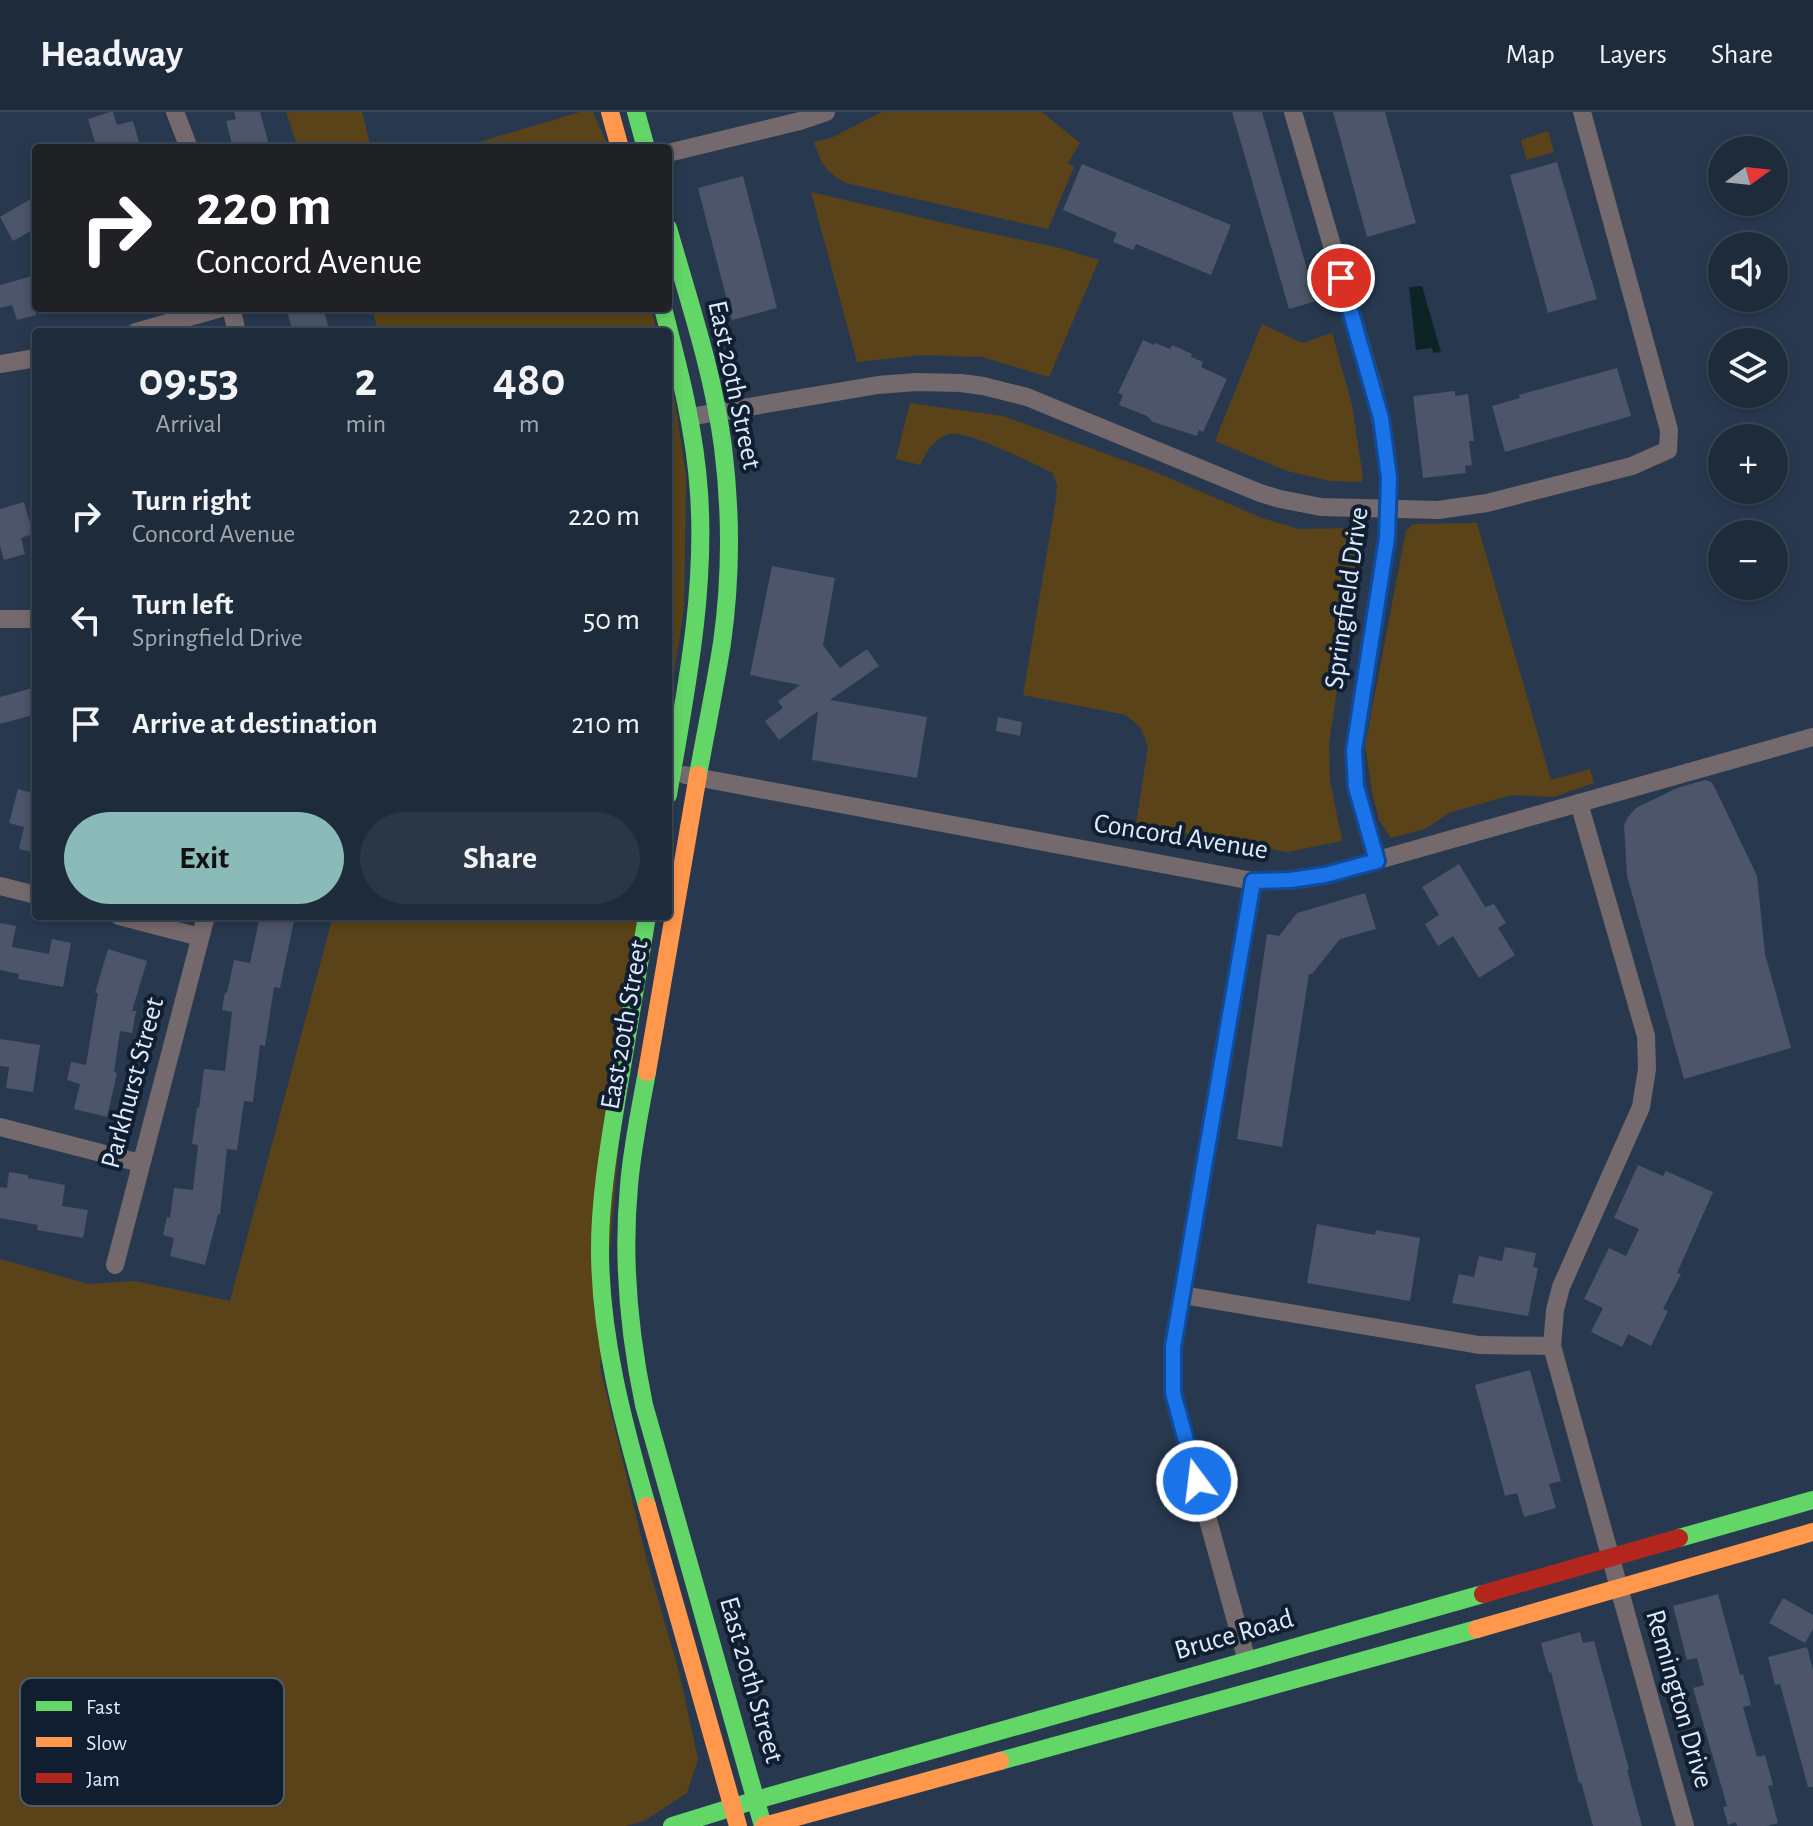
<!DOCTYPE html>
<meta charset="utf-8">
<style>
:root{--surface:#1e2b3b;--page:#2b3746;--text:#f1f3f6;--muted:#a1a7af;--line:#3c4755;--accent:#8bbbb9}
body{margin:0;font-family:"Alegreya Sans",sans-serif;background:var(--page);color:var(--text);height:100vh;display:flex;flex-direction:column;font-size:30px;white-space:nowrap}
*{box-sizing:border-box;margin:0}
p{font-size:26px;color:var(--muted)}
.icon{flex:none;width:44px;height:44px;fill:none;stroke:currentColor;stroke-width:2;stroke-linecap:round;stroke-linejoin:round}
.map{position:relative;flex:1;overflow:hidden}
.drawer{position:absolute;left:32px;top:216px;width:640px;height:592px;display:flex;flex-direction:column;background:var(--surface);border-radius:8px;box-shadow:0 4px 12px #0003,0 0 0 2px var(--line)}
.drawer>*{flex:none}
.hud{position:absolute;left:32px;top:32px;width:640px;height:168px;border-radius:8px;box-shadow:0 4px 12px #0003,0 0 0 2px var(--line);background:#202124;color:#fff;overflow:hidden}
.needle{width:52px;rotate:75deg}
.controls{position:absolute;left:1708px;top:24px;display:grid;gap:16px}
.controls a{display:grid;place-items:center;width:80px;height:80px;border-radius:50%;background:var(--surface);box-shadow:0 4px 12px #0003,0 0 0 2px var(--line);font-size:40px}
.pin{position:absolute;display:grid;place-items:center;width:68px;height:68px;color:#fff;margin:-34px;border:4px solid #fff;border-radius:50%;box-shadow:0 2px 8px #0007}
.me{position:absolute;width:88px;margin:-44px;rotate:345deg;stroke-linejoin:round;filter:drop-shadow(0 0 6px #0008)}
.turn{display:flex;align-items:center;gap:28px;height:168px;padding:0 32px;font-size:36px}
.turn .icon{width:104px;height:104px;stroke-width:2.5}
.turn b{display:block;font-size:56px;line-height:68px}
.eta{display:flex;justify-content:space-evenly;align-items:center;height:136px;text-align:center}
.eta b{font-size:48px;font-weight:600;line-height:56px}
.button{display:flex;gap:16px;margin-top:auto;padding:16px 32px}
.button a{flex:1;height:92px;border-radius:48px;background:var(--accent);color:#111;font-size:32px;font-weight:600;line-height:92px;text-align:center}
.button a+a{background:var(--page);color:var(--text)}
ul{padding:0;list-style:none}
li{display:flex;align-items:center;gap:24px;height:104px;padding:0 32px}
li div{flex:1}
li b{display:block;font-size:30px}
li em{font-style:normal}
header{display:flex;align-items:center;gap:48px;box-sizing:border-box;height:112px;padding:0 40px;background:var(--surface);border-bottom:2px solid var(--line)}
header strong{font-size:38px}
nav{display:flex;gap:44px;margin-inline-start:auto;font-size:28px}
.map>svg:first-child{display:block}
.green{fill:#5a4318}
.water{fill:#0d2427}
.building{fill:#4c5569}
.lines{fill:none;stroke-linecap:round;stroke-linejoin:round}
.street{stroke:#74696c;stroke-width:18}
.fast{stroke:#63d668;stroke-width:18}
.slow{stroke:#ff974d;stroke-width:18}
.jam{stroke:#b3261e;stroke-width:18}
.route-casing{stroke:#114b97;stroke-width:20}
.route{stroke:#1a73e8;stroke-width:14}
.labels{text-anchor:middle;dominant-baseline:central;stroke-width:8;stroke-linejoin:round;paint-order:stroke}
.street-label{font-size:28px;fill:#dbeaff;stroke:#111e30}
.key{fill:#111e30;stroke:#4e5b6e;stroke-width:2}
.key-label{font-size:22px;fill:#dbeaff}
</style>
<header>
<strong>Headway</strong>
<nav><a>Map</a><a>Layers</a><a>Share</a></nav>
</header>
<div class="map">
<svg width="1813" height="1714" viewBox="0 0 1813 1714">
<rect width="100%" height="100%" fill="#28394f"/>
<!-- green -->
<g class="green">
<polygon points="286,0 362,0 371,36 298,36"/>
<polygon points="580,0 593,0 609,36 459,36"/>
<path d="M882 0H1042L1080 31 1068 51 1074 55 1048 117 846 71C825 59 821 52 814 30L831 26Z"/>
<polygon points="1548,19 1554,40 1527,48 1521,29 1523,27"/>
<polygon points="811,80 970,117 1060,136 1099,148 1049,265 982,245 922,243 857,250"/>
<polygon points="372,196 651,196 657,220 378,220"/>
<polygon points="1262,212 1302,231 1332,221 1352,293 1363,366 1361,370 1330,369 1287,359 1215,329"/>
<polygon points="668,262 675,289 686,365 684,496 668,601"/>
<path d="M910 291 1003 304 1153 359 1262 406 1299 417 1361 416 1329 631 1330 668 1342 729 1287 740 1136 713 1148 634 1140 615 1126 603 1023 583 1056 387 1057 373 1053 361C1033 352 969 318 950 322 934 326 927 339 920 353L896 347Z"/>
<polygon points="1477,411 1551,668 1590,657 1594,671 1553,685 1513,683 1451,700 1425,717 1391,726 1379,708 1372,680 1365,633 1406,419 1413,412"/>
<polygon points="333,804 638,804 600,1255 647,1449 679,1560 698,1647 687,1681 644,1709 625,1714 0,1714 0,1147 88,1172 135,1169 230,1189"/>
</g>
<!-- water -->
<polygon class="water" points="1422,174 1441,240 1433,241 1432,236 1416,238 1409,175"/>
<!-- building -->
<g class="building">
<polygon points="110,0 113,0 117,13 133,9 139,30 119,36 97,36 88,7"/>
<polygon points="234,0 260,0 270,36 233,36 226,9 236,7"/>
<polygon points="1232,0 1262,0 1316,189 1289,197"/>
<polygon points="1333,0 1385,0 1416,111 1367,125"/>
<polygon points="1557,50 1597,187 1548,201 1510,63"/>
<polygon points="1082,52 1231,113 1211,163 1136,132 1133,138 1113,130 1117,121 1063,98"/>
<polygon points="743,64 777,196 732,208 698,76"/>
<polygon points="36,84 36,116 13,129 0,105"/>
<polygon points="36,163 36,203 17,208 12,193 0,196 0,173"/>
<polygon points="286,196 323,196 330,220 293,220"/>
<polygon points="1143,228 1154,233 1155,231 1170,237 1172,233 1192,242 1191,245 1203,250 1201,255 1227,267 1203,320 1199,318 1197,324 1153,310 1147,304 1119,293 1123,283 1118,281"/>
<polygon points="1617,256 1631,304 1505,340 1492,294 1520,286 1519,283"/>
<polygon points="1455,279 1455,284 1468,282 1474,329 1469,329 1472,353 1465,354 1466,361 1423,366 1413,284"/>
<polygon points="24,390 33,422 21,426 25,442 4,448 0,434 0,397"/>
<polygon points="772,454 835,466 823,533 840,556 867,537 879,554 830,588 927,605 917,666 812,648 818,599 779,628 765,609 783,596 778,589 800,573 750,563"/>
<polygon points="36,575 36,602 0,612 0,585"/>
<polygon points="998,605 1022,610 1020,624 996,619"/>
<polygon points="1705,668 1711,670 1715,676 1757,764 1765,842 1791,936 1684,967 1627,764 1624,713 1628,705 1636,696 1677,676"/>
<polygon points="18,677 36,682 36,741 19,737 24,715 9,711"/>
<polygon points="1459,752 1485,795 1494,792 1506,811 1498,816 1515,843 1479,866 1453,824 1438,834 1425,812 1439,803 1422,775"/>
<polygon points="1365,781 1376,817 1340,827 1312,862 1309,862 1282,1035 1237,1027 1267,822 1279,824 1297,801"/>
<polygon points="260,804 295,804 280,876 274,875 265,934 260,933 253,990 244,989 237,1038 227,1037 220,1103 218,1102 205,1153 170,1144 174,1126 163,1123 167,1105 170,1106 174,1076 193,1078 198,1033 192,1032 197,995 199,996 204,957 225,959 232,900 222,898 225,880 227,881 234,848 250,851"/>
<polygon points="0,811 16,814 12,835 49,842 52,827 71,831 63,875 18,867 19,862 0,858"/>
<polygon points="108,837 147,849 132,899 136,899 132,921 120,919 114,960 117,961 107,1005 74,997 80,972 67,968 71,950 86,953 98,881 95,881"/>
<polygon points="0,927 40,933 33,980 6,976 9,955 0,954"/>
<polygon points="1638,1053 1663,1064 1666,1059 1713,1080 1677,1161 1681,1162 1663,1197 1668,1199 1651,1234 1628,1222 1622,1235 1591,1220 1603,1196 1584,1187 1609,1136 1626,1144 1639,1117 1614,1106"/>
<polygon points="9,1060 28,1063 28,1066 65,1073 62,1094 88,1098 83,1126 37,1118 38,1113 0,1106 0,1075 7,1076"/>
<polygon points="1317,1112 1375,1123 1376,1118 1420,1126 1410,1189 1307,1171"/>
<polygon points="1505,1135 1536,1141 1533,1155 1538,1156 1528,1204 1452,1191 1459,1162 1474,1165 1479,1144 1502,1149"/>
<polygon points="1530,1258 1561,1369 1549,1372 1556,1396 1524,1405 1517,1381 1505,1384 1475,1273"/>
<polygon points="1718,1482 1740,1563 1743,1562 1751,1593 1743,1595 1757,1645 1765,1643 1773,1673 1768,1674 1778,1711 1767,1714 1737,1714 1736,1710 1728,1713 1723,1695 1727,1694 1693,1576 1704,1573 1697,1546 1687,1548 1673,1494"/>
<polygon points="1783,1486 1813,1503 1813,1517 1805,1531 1769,1511"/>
<polygon points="1580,1520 1583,1531 1594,1529 1629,1657 1627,1658 1642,1714 1593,1714 1581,1670 1579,1671 1551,1560 1549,1561 1541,1531"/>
<polygon points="1807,1535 1813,1558 1813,1675 1808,1675 1780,1572 1775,1573 1768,1545"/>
</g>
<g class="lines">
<!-- street -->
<g class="street">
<polyline points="175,0 189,36"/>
<polyline points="1293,0 1374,277 1386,336 1389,366 1387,426 1354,638 1356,675 1377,749"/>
<polyline points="668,41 800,9 826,0"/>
<polyline points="231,196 237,220"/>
<polyline points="136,220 221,196"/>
<polyline points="0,252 36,246"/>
<polyline points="689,305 878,273 916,270 961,271 983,274 1027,285 1260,381 1280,387 1321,395 1438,398 1487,391 1632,354 1668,338 1669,318 1582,0"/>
<polyline points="0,507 36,507"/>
<polyline points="685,663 1253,769 1290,768 1325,763 1813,625"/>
<polyline points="1579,691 1646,924 1647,957 1641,995 1561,1175 1555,1198 1552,1234 1685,1714"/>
<polyline points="0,774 36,783"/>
<polyline points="119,804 200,825"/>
<polyline points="0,1015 140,1051"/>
<polyline points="115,1153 206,804"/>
<polyline points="1183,1183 1479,1233 1552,1234"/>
<polyline points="1247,1549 1173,1281 1173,1235 1253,769"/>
</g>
<!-- fast -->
<g class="fast">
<polyline points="636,0 646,36"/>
<path d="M668 116C689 189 713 260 723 335 731 399 731 467 722 531 715 575 706 619 698 663"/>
<path d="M663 196C679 257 695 318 699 381 706 483 685 583 668 683"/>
<path d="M647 804C637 864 627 925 617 985 609 1035 600 1086 600 1137 600 1225 623 1310 647 1394"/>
<path d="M647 960C640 998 632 1036 629 1074 622 1148 629 1221 644 1293L763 1714"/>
<polyline points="1679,1426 1813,1388"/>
<polyline points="1000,1649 1477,1517"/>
<polyline points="672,1714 756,1688 1483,1482"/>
</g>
<!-- slow -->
<g class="slow">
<polyline points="610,0 620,36"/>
<polyline points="647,960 698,663"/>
<polyline points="647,1394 738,1714"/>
<polyline points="1477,1517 1813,1420"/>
<polyline points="764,1714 1000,1649"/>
</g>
<!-- jam -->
<polyline class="jam" points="1483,1482 1679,1426"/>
</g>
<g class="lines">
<defs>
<polyline id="route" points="1197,1369 1173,1281 1173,1235 1253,769 1290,768 1325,763 1377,749 1356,675 1354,638 1387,426 1389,366 1381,306 1341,166"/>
</defs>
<!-- route casing -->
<use href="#route" class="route-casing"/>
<!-- route -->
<use href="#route" class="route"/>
</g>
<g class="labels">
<!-- street labels -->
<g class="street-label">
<text transform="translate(734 273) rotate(78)">East 20th Street</text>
<text transform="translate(1347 486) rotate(-82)">Springfield Drive</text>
<text transform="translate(1181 725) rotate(9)">Concord Avenue</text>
<text transform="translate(625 913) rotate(-80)">East 20th Street</text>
<text transform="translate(133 971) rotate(-75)">Parkhurst Street</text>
<text transform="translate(1234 1523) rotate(-16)">Bruce Road</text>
<text transform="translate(751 1568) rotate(74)">East 20th Street</text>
<text transform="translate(1679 1587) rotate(74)">Remington Drive</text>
</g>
</g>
<!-- legend -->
<rect x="20" y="1566" width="264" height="128" rx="12" class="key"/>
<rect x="36" y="1589" width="36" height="10" fill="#63d668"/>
<rect x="36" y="1625" width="36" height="10" fill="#ff974d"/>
<rect x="36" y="1661" width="36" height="10" fill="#b3261e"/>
<g class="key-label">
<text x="86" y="1602">Fast</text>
<text x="86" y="1638">Slow</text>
<text x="86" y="1674">Jam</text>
</g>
</svg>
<div class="controls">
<a><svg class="needle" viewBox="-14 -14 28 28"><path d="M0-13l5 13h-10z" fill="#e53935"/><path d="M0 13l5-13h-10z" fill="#a1a7af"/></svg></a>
<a><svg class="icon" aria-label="sound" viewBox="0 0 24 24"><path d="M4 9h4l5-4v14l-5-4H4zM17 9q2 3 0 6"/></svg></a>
<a><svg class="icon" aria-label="layers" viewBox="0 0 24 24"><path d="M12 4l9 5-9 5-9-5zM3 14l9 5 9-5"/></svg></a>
<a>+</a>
<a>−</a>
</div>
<div class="pin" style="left:1341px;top:166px;background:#d93025"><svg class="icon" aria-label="arrive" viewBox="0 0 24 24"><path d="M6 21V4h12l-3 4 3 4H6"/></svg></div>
<svg class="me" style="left:1197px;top:1369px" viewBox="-20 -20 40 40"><circle r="17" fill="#1a73e8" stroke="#fff" stroke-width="3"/><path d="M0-11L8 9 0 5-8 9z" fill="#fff"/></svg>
<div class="hud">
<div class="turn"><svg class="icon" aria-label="right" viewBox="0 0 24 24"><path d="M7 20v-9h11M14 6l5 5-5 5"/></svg><div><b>220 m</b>Concord Avenue</div></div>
</div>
<section class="drawer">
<div class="eta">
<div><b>09:53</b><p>Arrival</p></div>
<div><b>2</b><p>min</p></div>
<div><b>480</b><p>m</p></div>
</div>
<ul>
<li><svg class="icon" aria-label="right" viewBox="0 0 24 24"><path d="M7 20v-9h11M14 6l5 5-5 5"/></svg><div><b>Turn right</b><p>Concord Avenue</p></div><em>220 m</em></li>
<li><svg class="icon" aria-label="left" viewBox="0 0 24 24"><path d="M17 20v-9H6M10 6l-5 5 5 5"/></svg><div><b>Turn left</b><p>Springfield Drive</p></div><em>50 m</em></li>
<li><svg class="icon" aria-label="arrive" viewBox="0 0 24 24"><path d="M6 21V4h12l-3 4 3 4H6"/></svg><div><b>Arrive at destination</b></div><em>210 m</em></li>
</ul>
<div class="button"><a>Exit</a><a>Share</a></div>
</section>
</div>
